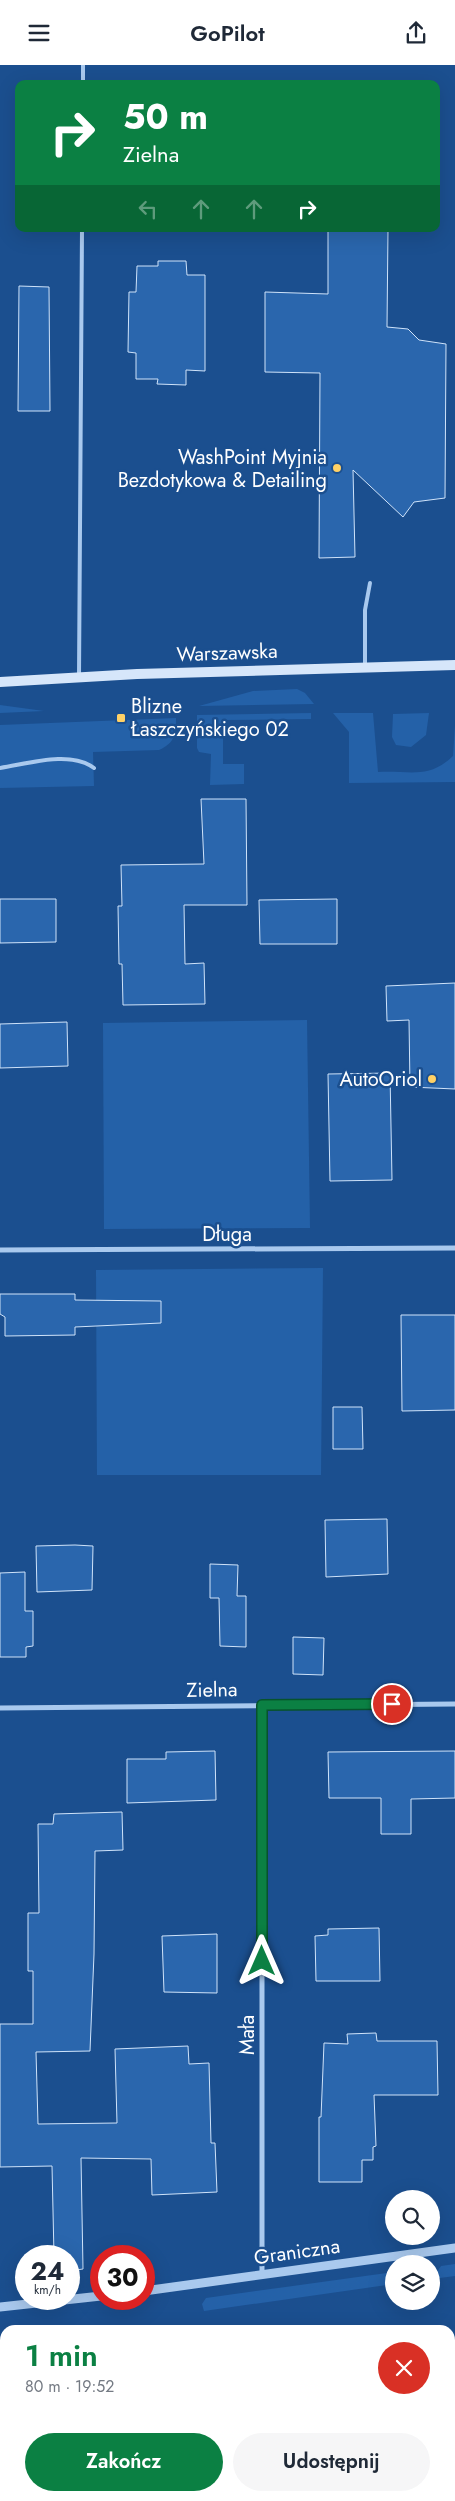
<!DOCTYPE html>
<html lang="pl">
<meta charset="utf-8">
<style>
:root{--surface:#fff;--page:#f6f6f7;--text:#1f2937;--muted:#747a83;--accent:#0b8043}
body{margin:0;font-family:Jost,sans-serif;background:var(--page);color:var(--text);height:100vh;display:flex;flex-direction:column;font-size:19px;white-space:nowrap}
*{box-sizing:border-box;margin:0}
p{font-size:16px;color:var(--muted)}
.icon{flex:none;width:28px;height:28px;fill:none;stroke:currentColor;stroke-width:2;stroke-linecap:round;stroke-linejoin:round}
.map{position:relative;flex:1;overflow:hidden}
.side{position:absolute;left:0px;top:2260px;width:455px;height:176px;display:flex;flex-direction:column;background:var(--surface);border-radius:15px 15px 0 0;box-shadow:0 5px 20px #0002}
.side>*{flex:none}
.hud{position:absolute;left:15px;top:15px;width:425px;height:152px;border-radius:10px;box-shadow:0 5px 20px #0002;background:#0b8043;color:#fff;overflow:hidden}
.buttons{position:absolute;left:385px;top:2125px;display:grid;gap:10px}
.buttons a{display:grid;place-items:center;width:55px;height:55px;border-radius:50%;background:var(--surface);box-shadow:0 5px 20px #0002;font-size:25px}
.speed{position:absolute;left:15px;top:2180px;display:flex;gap:10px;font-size:25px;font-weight:700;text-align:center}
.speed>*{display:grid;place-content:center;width:65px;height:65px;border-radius:50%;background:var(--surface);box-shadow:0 5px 20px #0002;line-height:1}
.speed small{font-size:12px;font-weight:400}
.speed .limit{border:8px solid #d22;background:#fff;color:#111}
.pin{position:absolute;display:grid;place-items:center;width:42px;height:42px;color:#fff;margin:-21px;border:2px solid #fff;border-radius:50%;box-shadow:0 1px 5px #0007}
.me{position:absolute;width:55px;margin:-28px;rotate:0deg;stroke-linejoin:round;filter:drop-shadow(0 0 4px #0008)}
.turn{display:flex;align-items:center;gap:18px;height:105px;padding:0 25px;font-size:22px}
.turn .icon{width:65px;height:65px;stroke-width:2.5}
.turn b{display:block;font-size:35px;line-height:42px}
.lanes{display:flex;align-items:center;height:48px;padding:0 25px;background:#0003;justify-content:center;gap:25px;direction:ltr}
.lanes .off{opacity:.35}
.round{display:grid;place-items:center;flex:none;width:52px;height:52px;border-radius:26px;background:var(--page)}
.summary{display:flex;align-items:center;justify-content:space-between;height:85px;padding:0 25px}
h1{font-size:30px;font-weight:600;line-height:38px;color:var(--accent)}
.action{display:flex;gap:10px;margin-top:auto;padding:10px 25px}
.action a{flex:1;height:58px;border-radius:30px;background:var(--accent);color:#fff;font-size:20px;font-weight:600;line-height:58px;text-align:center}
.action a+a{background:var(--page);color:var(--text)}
header{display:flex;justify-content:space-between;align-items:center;height:65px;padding:0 25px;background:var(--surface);font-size:22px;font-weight:600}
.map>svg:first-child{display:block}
.green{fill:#2461a8}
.building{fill:#2a66ad;stroke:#cfe3fa}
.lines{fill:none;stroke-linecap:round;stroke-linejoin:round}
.service{stroke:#a9c9ee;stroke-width:4}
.minor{stroke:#a9c9ee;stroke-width:5}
.tertiary{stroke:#a9c9ee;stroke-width:9}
.secondary{stroke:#d6e6fa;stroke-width:10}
.route-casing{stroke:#07532c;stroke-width:12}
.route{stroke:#0b8043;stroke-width:9}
.poi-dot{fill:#ffd166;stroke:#1b4f8f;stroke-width:2}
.labels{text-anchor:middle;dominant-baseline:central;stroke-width:5;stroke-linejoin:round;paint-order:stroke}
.poi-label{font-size:20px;fill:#fff;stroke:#1b4f8f;text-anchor:end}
.street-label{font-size:20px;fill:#fff;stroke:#1b4f8f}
</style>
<header><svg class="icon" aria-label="menu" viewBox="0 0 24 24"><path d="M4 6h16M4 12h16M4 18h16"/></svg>GoPilot<svg class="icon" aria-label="share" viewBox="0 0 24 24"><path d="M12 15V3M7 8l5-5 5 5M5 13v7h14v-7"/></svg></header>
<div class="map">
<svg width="455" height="2436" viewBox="0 0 455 2436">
<rect width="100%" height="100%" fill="#1b4f8f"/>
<!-- green -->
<g class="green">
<polygon points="297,624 305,628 314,639 199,641 253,626"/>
<polygon points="0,640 44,646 0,648"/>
<polygon points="311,648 311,654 223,655 223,699 244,699 244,719 210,720 211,689 199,687 197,683 197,650"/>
<path d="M333 648H373L378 707C409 705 428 715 453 691L455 660V717L349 718V667Z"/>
<polygon points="429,648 426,670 411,682 396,680 392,672 393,649"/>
<path d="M176 653C176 669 175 678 159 685L93 687 94 721 0 723V660Z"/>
<polygon points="307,955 310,1163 104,1164 103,958"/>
<polygon points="323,1203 321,1410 97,1410 96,1205"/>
<polygon points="455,2199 455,2211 432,2214 441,2201"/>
<polygon points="394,2207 394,2219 204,2246 202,2239 206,2233"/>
<polygon points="0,2390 5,2390 5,2431 381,2431 382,2436 0,2436"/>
</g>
<!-- building -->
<g class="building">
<polygon points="328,164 388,164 387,262 408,264 419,275 446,279 445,433 414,437 403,452 353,405 355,492 319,493 320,308 265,307 265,227 328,229"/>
<polygon points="158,196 186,196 187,210 205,210 205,306 186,305 186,320 157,319 158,314 136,314 136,288 128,287 129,227 136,227 137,201 158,201"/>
<polygon points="19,221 49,222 50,346 18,346"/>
<polygon points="201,734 246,734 247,840 184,840 185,899 204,898 205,939 123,940 122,899 119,899 118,841 122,841 121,800 204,799"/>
<polygon points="0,834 56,834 56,877 0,878"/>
<polygon points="337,834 337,879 260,879 259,835"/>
<polygon points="455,918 455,1024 410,1022 409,955 387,956 386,921"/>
<polygon points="67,957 68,1001 0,1003 0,959"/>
<polygon points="390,1008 392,1115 330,1116 328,1009"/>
<polygon points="0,1229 75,1229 75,1235 161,1236 161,1258 75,1262 75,1270 5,1271 5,1252 0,1249"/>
<polygon points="401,1250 455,1250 455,1345 402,1346"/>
<polygon points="333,1342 362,1342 363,1384 333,1384"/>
<polygon points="387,1454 388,1509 326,1512 325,1455"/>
<polygon points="75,1480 93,1481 92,1525 37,1527 36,1481"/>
<polygon points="210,1499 238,1500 237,1531 246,1531 246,1582 220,1581 219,1533 210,1533"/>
<polygon points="25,1507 25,1546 33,1546 33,1581 26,1582 26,1592 0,1592 0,1508"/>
<polygon points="293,1572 324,1573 323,1610 293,1609"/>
<polygon points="215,1686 216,1735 127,1738 127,1694 166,1694 166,1687"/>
<polygon points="455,1686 455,1733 411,1734 411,1769 381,1769 381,1733 329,1733 328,1687"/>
<polygon points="122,1747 123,1785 95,1786 94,1889 90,1986 36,1987 38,2059 117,2058 115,1984 188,1981 189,1999 209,1998 211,2078 215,2078 217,2127 152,2130 151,2094 81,2093 83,2204 69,2206 69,2191 54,2191 52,2101 0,2102 0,1959 33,1959 33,1906 28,1906 28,1848 39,1848 38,1759 53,1759 54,1749"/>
<polygon points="379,1863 380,1916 316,1916 315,1871 328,1870 328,1864"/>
<polygon points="217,1869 217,1928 164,1927 162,1871"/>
<polygon points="376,1968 377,1976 437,1976 438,2030 374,2030 376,2081 373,2082 373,2095 362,2095 362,2117 319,2117 319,2052 321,2052 324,1978 348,1979 347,1969"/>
</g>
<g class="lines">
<!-- service -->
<g class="service">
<polyline points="83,19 83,0"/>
<polyline points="365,602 365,545 370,518"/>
<polyline points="79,612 82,164"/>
<path d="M0 703C27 699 70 685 94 703"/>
</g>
<!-- minor -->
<g class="minor">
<polyline points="0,1185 455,1183"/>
<polyline points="262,1640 262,2210"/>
<polyline points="0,1643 455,1639"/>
</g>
<!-- tertiary -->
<g class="tertiary">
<polyline points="144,2226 455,2183"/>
<polyline points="0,2242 101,2231"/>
</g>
<!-- secondary -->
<polyline class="secondary" points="0,617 137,609 455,600"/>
</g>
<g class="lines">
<defs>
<polyline id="route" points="262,1896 262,1640 392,1639"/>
</defs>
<!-- route casing -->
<use href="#route" class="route-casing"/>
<!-- route -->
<use href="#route" class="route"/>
</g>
<!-- markers -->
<g class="poi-dot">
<circle cx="337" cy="403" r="5"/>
<rect x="116" y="648" width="10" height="10" rx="2.5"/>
<circle cx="432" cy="1014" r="5"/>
</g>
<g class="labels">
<!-- poi labels -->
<g class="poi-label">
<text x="327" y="392">WashPoint Myjnia<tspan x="327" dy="23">Bezdotykowa &amp; Detailing</tspan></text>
<text x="131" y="641" text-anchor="start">Blizne<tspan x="131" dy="23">Łaszczyńskiego 02</tspan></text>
<text x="422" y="1014">AutoOriol</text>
</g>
<!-- street labels -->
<g class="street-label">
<text transform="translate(227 588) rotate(-2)">Warszawska</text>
<text x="227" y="1169">Długa</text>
<text transform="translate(212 1625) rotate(-1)">Zielna</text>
<text transform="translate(247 1970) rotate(-90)">Mała</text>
<text transform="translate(297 2187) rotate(-8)">Graniczna</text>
</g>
</g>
</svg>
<div class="buttons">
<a><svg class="icon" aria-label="search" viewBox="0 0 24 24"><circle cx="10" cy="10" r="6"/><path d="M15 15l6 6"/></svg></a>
<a><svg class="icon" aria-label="layers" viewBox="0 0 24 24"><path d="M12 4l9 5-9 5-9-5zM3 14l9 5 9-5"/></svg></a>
</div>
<div class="speed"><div>24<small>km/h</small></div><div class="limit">30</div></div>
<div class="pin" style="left:392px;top:1639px;background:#d93025"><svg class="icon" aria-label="arrive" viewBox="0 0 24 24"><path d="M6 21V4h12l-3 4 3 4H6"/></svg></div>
<svg class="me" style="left:262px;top:1896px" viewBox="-20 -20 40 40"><path d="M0-17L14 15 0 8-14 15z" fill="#0b8043" stroke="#fff" stroke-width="4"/></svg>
<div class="hud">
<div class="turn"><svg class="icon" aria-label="right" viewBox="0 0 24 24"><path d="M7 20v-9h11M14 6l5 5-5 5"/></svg><div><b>50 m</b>Zielna</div></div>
<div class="lanes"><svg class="icon off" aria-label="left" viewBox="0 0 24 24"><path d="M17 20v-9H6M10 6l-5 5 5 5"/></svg><svg class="icon off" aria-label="ahead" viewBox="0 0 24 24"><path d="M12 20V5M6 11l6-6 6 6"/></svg><svg class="icon off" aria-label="ahead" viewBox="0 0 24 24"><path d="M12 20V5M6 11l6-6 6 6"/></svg><svg class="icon" aria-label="right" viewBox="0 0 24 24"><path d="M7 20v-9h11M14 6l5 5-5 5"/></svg></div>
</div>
<section class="side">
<div class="summary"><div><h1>1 min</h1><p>80 m · 19:52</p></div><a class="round" style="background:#d93025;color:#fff"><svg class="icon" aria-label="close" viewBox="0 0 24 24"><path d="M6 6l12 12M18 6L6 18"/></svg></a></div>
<div class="action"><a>Zakończ</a><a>Udostępnij</a></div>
</section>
</div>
